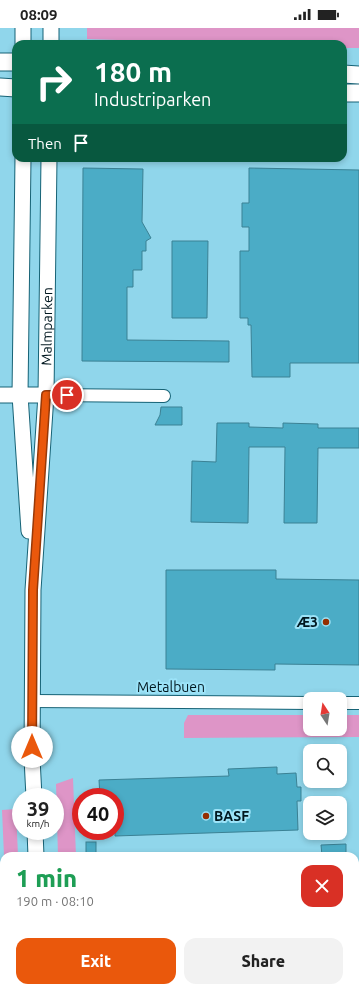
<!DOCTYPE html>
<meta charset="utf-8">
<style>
:root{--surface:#fff;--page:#f2f2f2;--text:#222;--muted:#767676;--accent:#ea580c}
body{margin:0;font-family:Ubuntu,sans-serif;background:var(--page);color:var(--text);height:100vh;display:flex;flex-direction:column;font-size:15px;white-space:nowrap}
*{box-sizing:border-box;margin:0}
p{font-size:13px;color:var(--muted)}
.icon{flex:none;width:22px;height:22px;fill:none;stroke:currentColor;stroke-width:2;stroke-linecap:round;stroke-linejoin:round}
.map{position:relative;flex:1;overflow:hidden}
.panel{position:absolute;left:0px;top:824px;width:359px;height:140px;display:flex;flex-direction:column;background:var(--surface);border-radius:12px 12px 0 0;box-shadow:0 2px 6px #0003}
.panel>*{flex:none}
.top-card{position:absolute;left:12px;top:12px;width:335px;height:122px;border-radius:12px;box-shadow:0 2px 6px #0003;background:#0b6e4f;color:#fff;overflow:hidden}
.needle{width:26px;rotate:348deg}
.controls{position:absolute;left:303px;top:664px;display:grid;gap:8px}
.controls a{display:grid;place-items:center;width:44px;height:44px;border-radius:8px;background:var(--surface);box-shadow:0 2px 6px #0003;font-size:20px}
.speed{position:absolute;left:12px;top:760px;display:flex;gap:8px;font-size:20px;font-weight:700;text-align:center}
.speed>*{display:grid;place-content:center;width:52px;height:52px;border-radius:50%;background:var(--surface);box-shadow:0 2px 6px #0003;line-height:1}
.speed small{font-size:10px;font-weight:400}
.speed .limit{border:6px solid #d22;background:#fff;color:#111}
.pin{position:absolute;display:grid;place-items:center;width:34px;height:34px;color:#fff;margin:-17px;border:2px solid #fff;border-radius:50%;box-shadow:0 1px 4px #0007}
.me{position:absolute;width:44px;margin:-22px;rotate:0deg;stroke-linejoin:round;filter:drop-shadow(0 0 3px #0008)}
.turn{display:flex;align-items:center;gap:14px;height:84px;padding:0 16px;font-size:18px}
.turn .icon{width:52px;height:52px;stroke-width:2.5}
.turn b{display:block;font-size:28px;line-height:34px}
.then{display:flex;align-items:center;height:38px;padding:0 16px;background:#0003;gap:8px;font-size:15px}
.round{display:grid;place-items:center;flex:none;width:42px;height:42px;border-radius:12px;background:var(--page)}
.overview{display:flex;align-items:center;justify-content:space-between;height:68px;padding:0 16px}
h1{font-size:24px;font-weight:800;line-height:30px;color:#1e9e55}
.action{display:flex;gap:8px;margin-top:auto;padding:8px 16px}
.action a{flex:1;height:46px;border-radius:12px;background:var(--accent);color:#fff;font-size:16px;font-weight:800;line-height:46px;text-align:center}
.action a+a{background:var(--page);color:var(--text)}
.status{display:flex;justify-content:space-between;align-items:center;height:28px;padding:0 20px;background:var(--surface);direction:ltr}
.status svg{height:11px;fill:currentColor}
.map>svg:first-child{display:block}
.green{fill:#de95c7}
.building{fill:#4bacc6;stroke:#3b8194}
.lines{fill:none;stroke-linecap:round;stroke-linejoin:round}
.minor-casing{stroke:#176376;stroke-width:14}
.tertiary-casing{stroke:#176376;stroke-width:17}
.secondary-casing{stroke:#176376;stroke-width:19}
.minor{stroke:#fff;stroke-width:12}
.tertiary{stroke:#fff;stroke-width:15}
.secondary{stroke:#fff;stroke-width:17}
.tram{stroke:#294d59;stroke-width:1}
.route-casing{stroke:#983908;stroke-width:10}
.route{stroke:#ea580c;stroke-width:7}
.poi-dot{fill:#952f02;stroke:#9ce3f8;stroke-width:1.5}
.labels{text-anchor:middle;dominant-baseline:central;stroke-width:4;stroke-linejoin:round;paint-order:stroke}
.street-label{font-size:14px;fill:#00171f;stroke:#9ce3f8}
.poi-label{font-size:14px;font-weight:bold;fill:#00171f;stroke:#9ce3f8;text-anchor:end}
</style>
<div class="status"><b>08:09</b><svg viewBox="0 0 49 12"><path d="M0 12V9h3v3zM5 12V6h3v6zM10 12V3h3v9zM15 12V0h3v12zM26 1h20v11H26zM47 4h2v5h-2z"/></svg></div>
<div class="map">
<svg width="359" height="964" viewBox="0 0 359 964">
<rect width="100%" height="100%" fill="#90d6eb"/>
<!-- green -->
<g class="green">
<polygon points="87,0 359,0 359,20 343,20 343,16 239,16 87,11"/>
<polygon points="188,687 310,687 310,701 340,701 340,687 359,687 359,709 184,710 184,695"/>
<polygon points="73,750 76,828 58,828 56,756"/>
<polygon points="16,781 18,828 4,828 2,782"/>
<polygon points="359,895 359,934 355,934 355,896"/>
<polygon points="0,902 4,902 4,934 0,936"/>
</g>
<!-- building -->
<g class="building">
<polygon points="83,140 143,141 142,194 151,210 146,213 146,223 142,223 142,242 133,242 133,259 127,259 127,312 229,313 229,334 82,333"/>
<polygon points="249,140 359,142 359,335 290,335 290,349 252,349 251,297 248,297 248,290 240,290 240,223 249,223 249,199 242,199 242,175 249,175"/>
<polygon points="172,213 208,213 207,290 172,290"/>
<polygon points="161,379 182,379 182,397 155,397 160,387"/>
<polygon points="217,395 249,395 249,399 283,400 283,395 318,396 318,400 359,400 359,420 318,420 317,495 284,495 285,419 249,419 248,495 191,494 192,433 216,434"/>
<polygon points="166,542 276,542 276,551 359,552 359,637 275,636 275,642 166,641"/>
<polygon points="277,739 277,746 296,745 297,759 301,759 301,773 297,773 298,802 115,808 115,769 100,769 99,752 229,748 228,741"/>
<rect x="86" y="814" width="10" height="13"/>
<polygon points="346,816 346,828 322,828 321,817"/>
</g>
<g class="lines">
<defs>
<g id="minor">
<polyline points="46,367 164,368"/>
<polyline points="32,673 310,675"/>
<polyline points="340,675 359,675"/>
</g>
<g id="tertiary">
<polyline points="23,16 23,0"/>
<polyline points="51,16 51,0"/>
<polyline points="23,130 20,367 29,503"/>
<polyline points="0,367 46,367"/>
<path id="s1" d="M34 769 32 730 33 562 46 367 49 130"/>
<polyline points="35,803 36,828"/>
<polyline points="32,960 32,964"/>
<polyline points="52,960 52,964"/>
</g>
<g id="secondary">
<polyline points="0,34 16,34"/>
<polyline points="343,46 359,47"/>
<polyline points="0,59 16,60"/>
<polyline points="343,65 359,65"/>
</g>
</defs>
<!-- minor casing -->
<use href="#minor" class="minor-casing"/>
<!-- tertiary casing -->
<use href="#tertiary" class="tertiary-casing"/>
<!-- secondary casing -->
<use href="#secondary" class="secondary-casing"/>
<!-- minor -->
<use href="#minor" class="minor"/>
<!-- tertiary -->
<use href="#tertiary" class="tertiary"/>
<!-- secondary -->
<use href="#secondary" class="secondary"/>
<!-- tram -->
<g class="tram">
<polyline points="355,947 359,947"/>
<polyline points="355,956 359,956"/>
<polyline points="0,962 44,960"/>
<polyline points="157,964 256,960"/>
</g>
</g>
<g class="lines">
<defs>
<polyline id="route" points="32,719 33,562 46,367 67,367"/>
</defs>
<!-- route casing -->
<use href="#route" class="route-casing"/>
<!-- route -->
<use href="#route" class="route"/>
</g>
<!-- markers -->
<g class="poi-dot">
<circle cx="326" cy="594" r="4"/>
<circle cx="206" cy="788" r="4"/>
</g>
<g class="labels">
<!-- street labels -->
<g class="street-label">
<text stroke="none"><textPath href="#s1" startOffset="471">Malmparken</textPath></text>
<text x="171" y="659">Metalbuen</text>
</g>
<!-- poi labels -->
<g class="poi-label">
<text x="318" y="594">Æ3</text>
<text x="214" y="788" text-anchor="start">BASF</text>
</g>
</g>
</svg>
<div class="controls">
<a><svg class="needle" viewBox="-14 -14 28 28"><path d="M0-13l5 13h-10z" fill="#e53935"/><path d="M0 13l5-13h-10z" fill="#767676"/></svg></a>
<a><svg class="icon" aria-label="search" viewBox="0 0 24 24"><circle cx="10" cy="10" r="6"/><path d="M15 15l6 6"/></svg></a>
<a><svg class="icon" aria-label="layers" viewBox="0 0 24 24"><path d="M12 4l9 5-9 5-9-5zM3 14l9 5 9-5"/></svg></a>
</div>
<div class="speed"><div>39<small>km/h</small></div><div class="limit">40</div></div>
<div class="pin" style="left:67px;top:367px;background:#d93025"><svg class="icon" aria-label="arrive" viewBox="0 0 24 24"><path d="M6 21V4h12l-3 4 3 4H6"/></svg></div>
<svg class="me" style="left:32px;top:719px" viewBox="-20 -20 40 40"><circle r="19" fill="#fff"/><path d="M0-13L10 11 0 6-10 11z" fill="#ea580c"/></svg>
<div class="top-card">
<div class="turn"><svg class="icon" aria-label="right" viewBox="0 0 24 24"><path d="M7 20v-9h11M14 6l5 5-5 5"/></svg><div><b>180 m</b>Industriparken</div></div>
<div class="then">Then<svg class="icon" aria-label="arrive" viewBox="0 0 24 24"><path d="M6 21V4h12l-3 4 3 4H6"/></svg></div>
</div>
<section class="panel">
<div class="overview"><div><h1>1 min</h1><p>190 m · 08:10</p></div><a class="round" style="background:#d93025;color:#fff"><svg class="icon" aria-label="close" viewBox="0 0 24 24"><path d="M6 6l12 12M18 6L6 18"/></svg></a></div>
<div class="action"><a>Exit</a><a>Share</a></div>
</section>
</div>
